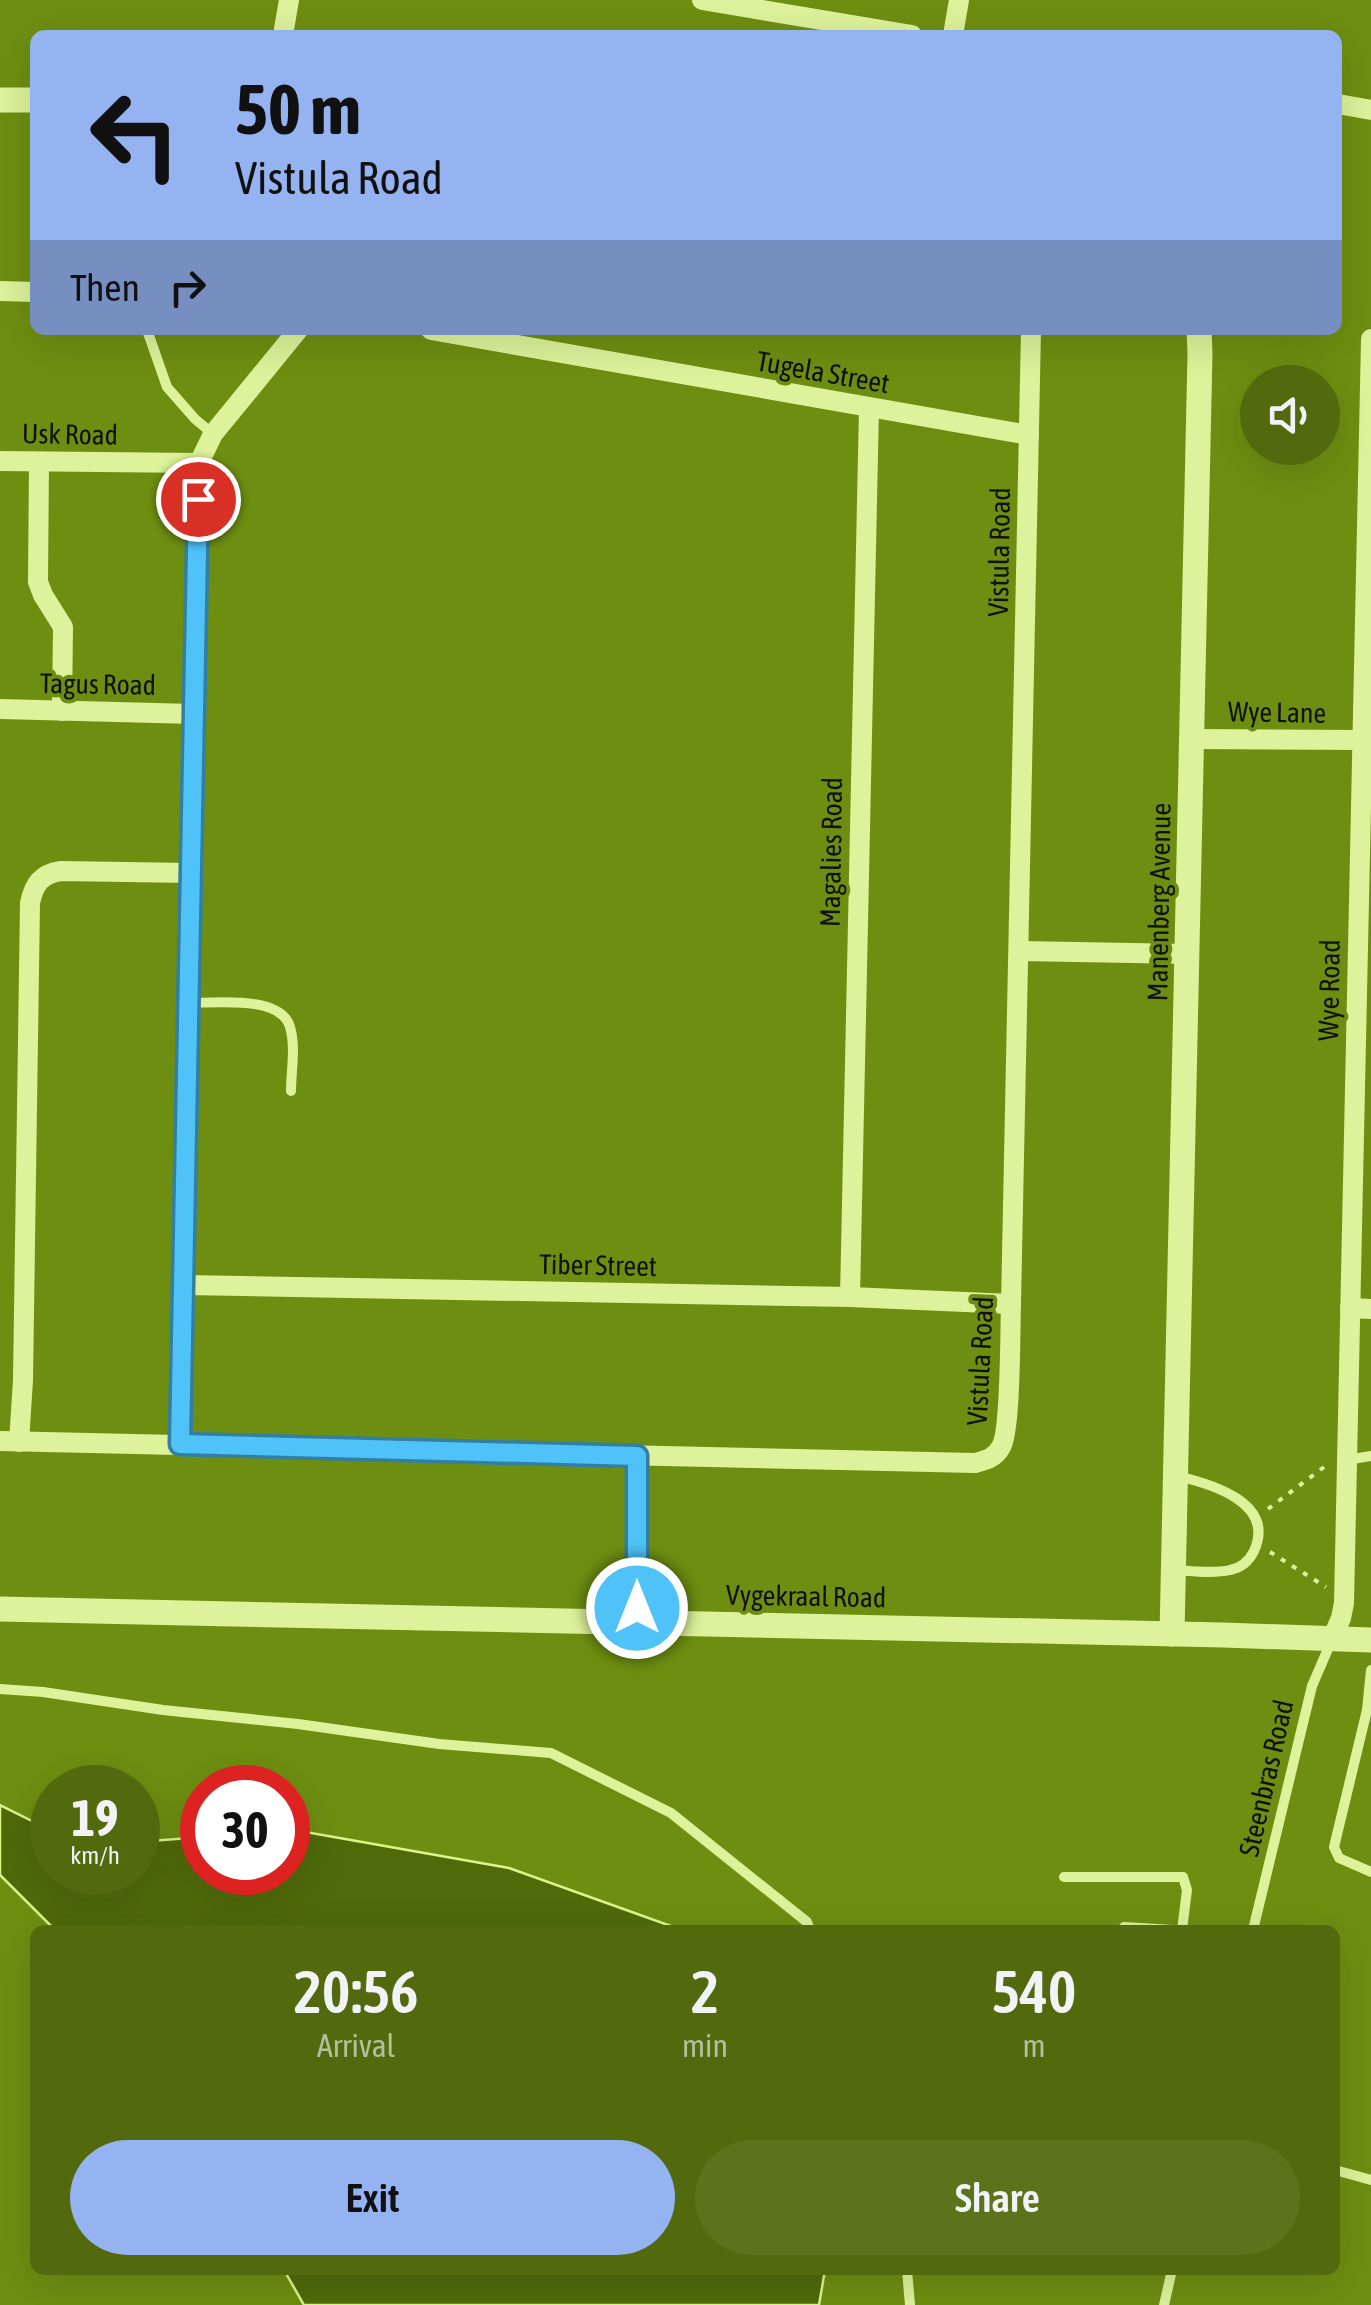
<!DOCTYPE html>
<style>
:root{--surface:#526a0d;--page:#5c721b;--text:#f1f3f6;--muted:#b5bf9d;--accent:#95b2f1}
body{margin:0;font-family:"Asap Condensed",sans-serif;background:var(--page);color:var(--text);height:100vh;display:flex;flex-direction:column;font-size:38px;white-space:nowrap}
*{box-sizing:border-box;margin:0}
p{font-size:32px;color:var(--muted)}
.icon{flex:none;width:55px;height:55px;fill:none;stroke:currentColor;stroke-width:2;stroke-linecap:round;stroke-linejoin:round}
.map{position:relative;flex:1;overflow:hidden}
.panel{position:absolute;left:30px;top:1925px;width:1310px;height:350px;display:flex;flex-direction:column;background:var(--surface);border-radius:15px;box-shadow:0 10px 40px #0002}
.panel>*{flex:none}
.guide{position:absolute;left:30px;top:30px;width:1312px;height:305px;border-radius:15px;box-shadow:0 10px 40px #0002;background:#95b2f1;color:#111;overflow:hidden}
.controls{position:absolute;left:1240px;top:365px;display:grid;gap:20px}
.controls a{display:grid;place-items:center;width:100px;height:100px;border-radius:50%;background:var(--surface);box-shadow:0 10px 40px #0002;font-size:50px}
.speed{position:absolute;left:30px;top:1765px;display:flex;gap:20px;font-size:50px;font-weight:700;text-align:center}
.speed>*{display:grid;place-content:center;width:130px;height:130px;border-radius:50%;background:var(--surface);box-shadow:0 10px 40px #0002;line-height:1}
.speed small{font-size:25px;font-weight:400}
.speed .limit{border:15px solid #d22;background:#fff;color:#111}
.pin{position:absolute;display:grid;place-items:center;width:85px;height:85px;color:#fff;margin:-42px;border:5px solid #fff;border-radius:50%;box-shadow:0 2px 10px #0007}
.me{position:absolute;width:110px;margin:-55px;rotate:0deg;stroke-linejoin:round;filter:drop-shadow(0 0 8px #0008)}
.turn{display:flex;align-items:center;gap:35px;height:210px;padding:0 40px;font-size:45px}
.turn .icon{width:130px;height:130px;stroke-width:2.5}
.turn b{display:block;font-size:70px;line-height:85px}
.then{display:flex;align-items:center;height:95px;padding:0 40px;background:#0003;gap:20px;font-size:38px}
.eta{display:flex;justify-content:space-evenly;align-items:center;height:170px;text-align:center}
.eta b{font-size:60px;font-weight:600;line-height:70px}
.primary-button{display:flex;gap:20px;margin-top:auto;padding:20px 40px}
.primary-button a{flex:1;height:115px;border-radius:60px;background:var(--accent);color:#111;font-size:40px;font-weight:600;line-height:115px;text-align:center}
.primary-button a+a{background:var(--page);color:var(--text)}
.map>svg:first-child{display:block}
.water{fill:#506a0a;stroke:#ddf68b;stroke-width:2.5}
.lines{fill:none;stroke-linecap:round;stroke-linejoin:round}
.path{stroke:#ddf29a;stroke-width:4;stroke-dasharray:5 8;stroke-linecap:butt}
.service{stroke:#ddf29a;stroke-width:10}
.minor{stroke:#ddf29a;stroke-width:20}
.tertiary{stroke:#ddf29a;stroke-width:25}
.route-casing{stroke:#337fa1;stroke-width:25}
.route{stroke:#4fc3f7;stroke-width:18}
.labels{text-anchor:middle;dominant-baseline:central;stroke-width:8;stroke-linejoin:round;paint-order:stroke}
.street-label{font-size:28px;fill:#111;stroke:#6e8e11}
</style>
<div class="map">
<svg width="1371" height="2305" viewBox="0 0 1371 2305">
<rect width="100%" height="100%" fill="#6e8e11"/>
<!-- water -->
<g class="water">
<polygon points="0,1805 52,1831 52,1872 138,1872 138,1842 202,1837 202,1872 288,1872 288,1832 300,1831 509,1868 682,1930 55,1930 0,1875"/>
<polygon points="284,2270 825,2270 819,2305 304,2305"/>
</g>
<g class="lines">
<!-- path -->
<g class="path">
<polyline points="1268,1509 1328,1464"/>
<polyline points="1270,1552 1326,1587"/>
</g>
<!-- service -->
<g class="service">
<polyline points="147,330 167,387 195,419 213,434"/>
<path d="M188 1003C216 1003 281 995 290 1027 296 1047 291 1071 291 1091"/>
<polyline points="1347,1460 1371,1456"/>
<path d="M1175 1570C1192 1571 1213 1574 1230 1570 1241 1568 1249 1561 1254 1551 1276 1503 1212 1484 1177 1476"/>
<polyline points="0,1689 43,1692 163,1710 298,1724 439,1744 551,1753 671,1813 807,1922 810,1930"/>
<polyline points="1367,1710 1334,1847 1339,1858 1371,1872"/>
<polyline points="1370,1710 1367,1710 1371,1670"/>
<polyline points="1064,1877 1183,1877 1187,1890 1182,1930"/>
<polyline points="1124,1927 1173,1930"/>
<polyline points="1253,1930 1312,1686 1331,1642"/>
<polyline points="1335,2170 1371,2180"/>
<polyline points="907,2270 910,2305"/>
<polyline points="1164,2305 1172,2270"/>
</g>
<!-- minor -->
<g class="minor">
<polyline points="702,0 912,35"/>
<polyline points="283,35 289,0"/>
<polyline points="953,35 959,0"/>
<polyline points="1338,104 1371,110"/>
<polyline points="0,291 35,292"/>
<polyline points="431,330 1029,435"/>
<polyline points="0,461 199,463"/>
<polyline points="39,462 38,582 43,595 63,627 62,711"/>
<polyline points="0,709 194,714"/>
<polyline points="1192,739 1362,740"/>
<polyline points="1020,951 1188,954"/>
<polyline points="184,1285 850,1297 1011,1304"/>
<polyline points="850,1297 869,408"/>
<polyline points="1350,1308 1371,1309"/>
<path d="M0 1441 975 1463C986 1460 995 1458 1001 1447 1011 1431 1010 1329 1011 1304L1031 330"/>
<path d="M19 1442 23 1380 30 903C34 884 41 874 61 871L190 873"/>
<polyline points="180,1444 199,463 213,434 298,330"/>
<polyline points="637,1623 637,1456"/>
<polyline points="1332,1639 1341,1618 1344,1603 1371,339"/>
</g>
<!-- tertiary -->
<g class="tertiary">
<polyline points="0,100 35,100"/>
<polyline points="0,1609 1223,1635 1371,1640"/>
<polyline points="1172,1634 1200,353 1199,330"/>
</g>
</g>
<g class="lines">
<defs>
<polyline id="route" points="198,499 180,1444 637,1456 637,1608"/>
</defs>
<!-- route casing -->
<use href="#route" class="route-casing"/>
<!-- route -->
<use href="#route" class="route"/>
</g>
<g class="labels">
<!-- street labels -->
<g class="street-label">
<text transform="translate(823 372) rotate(10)">Tugela Street</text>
<text transform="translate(70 434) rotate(1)">Usk Road</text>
<text transform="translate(999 552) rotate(-89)">Vistula Road</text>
<text transform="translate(98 684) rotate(1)">Tagus Road</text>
<text transform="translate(1277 712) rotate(1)">Wye Lane</text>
<text transform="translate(831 852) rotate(-89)">Magalies Road</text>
<text transform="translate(1159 902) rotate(-89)">Manenberg Avenue</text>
<text transform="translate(1329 990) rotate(-89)">Wye Road</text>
<text transform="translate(598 1265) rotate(1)">Tiber Street</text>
<text transform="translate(980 1361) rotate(-87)">Vistula Road</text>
<text transform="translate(806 1596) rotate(1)">Vygekraal Road</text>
<text transform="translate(1266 1778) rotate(-77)">Steenbras Road</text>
</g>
</g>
</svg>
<div class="controls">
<a><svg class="icon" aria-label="sound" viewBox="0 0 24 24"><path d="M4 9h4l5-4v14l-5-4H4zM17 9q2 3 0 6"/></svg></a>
</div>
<div class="speed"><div>19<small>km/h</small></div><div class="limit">30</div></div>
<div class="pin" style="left:198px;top:499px;background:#d93025"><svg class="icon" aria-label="arrive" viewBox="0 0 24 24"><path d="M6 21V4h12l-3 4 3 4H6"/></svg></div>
<svg class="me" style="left:637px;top:1608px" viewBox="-20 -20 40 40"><circle r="17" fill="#4fc3f7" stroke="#fff" stroke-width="3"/><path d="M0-11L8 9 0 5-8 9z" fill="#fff"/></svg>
<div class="guide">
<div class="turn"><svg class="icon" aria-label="left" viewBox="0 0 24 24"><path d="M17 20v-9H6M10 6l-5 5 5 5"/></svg><div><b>50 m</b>Vistula Road</div></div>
<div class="then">Then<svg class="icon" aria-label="right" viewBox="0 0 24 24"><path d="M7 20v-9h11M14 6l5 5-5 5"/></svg></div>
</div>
<section class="panel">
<div class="eta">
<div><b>20:56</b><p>Arrival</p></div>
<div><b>2</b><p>min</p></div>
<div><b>540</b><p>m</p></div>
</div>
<div class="primary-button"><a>Exit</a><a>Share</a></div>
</section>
</div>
